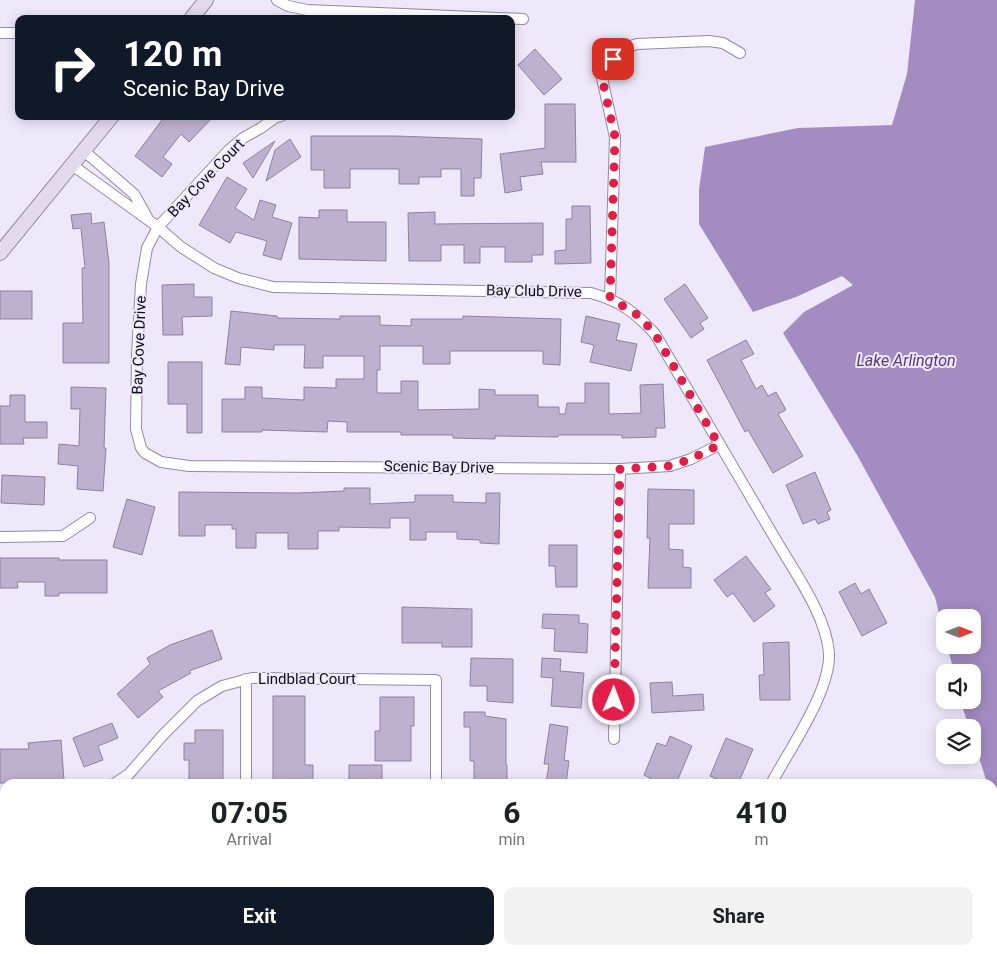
<!DOCTYPE html>
<style>
:root{--surface:#fff;--page:#f2f2f2;--text:#202124;--muted:#757577;--accent:#111827}
body{margin:0;font-family:Roboto,sans-serif;background:var(--page);color:var(--text);height:100vh;display:flex;flex-direction:column;font-size:19px;white-space:nowrap}
*{box-sizing:border-box;margin:0}
p{font-size:16px;color:var(--muted)}
.icon{flex:none;width:28px;height:28px;fill:none;stroke:currentColor;stroke-width:2;stroke-linecap:round;stroke-linejoin:round}
.map{position:relative;flex:1;overflow:hidden}
.panel{position:absolute;left:0px;top:779px;width:998px;height:176px;display:flex;flex-direction:column;background:var(--surface);border-radius:15px 15px 0 0;box-shadow:0 2px 12px #0003}
.panel>*{flex:none}
.banner{position:absolute;left:15px;top:15px;width:500px;height:105px;border-radius:10px;box-shadow:0 2px 12px #0003;background:#111827;color:#fff;overflow:hidden}
.needle{width:32px;rotate:90deg}
.fabs{position:absolute;left:936px;top:609px;display:grid;gap:10px}
.fabs a{display:grid;place-items:center;width:45px;height:45px;border-radius:10px;background:var(--surface);box-shadow:0 2px 12px #0003;font-size:25px}
.pin{position:absolute;display:grid;place-items:center;width:42px;height:42px;color:#fff;margin:-21px;border-radius:10px;box-shadow:0 2px 8px #0006}
.me{position:absolute;width:55px;margin:-28px;rotate:1deg;stroke-linejoin:round;filter:drop-shadow(0 0 4px #0008)}
.turn{display:flex;align-items:center;gap:18px;height:105px;padding:0 25px;font-size:22px}
.turn .icon{width:65px;height:65px;stroke-width:2.5}
.turn b{display:block;font-size:35px;line-height:42px}
.eta{display:flex;justify-content:space-evenly;align-items:center;height:85px;text-align:center}
.eta b{font-size:30px;font-weight:700;line-height:35px}
.primary-button{display:flex;gap:10px;margin-top:auto;padding:10px 25px}
.primary-button a{flex:1;height:58px;border-radius:10px;background:var(--accent);color:#fff;font-size:20px;font-weight:700;line-height:58px;text-align:center}
.primary-button a+a{background:var(--page);color:var(--text)}
.map>svg:first-child{display:block}
.water{fill:#a28cc0}
.building{fill:#bdb1cf;stroke:#8d829f}
.lines{fill:none;stroke-linecap:round;stroke-linejoin:round}
.street-casing{stroke:#9489a6;stroke-width:12}
.secondary-casing{stroke:#9489a6;stroke-width:16}
.street{stroke:#fff;stroke-width:10}
.secondary{stroke:#e2d9ed;stroke-width:14}
.route{stroke:#e11d48;stroke-width:9;stroke-dasharray:0 16.2}
.labels{text-anchor:middle;dominant-baseline:central;stroke-width:4;stroke-linejoin:round;paint-order:stroke}
.street-label{font-size:15px;fill:#110d17;stroke:#efe8fb}
.water-label{font-size:16px;font-style:italic;fill:#583a7b;stroke:#efe8fb}
</style>
<div class="map">
<svg width="997" height="954" viewBox="0 0 997 954">
<rect width="100%" height="100%" fill="#efe8fb"/>
<!-- water -->
<polygon class="water" points="915,0 997,0 997,804 993,795 992,784 987,783 973,738 972,728 969,727 960,700 972,700 972,672 954,672 947,645 972,645 972,618 945,618 945,638 935,597 857,455 783,333 804,312 853,285 842,276 796,297 753,312 699,224 699,189 705,147 798,128 892,125 907,74"/>
<!-- building -->
<g class="building">
<polygon points="535,49 562,79 544,95 518,65"/>
<polygon points="545,104 575,104 576,162 541,162 543,174 520,177 522,190 505,193 500,154 545,148"/>
<polygon points="165,116 214,116 189,142 181,134 163,157 172,164 162,177 135,156"/>
<polygon points="311,136 395,136 482,139 481,178 474,178 474,196 461,196 461,169 441,169 441,177 419,177 419,184 399,184 399,169 350,169 350,188 324,188 324,170 311,170"/>
<polygon points="290,139 301,157 266,181 275,150"/>
<polygon points="275,141 253,178 243,163"/>
<polygon points="227,177 247,189 235,208 254,220 260,200 276,205 272,217 292,223 281,260 263,255 267,241 236,232 230,243 199,225"/>
<polygon points="572,206 590,206 591,263 555,264 555,251 566,250 566,219 572,219"/>
<polygon points="319,210 347,210 347,222 386,222 386,261 299,259 299,217 319,218"/>
<polygon points="435,212 435,224 543,223 543,255 532,255 532,262 505,262 505,247 480,247 480,263 464,263 464,245 441,245 441,261 409,261 408,213"/>
<polygon points="91,213 92,224 104,222 109,263 109,363 63,363 63,323 83,323 82,268 85,268 81,228 73,229 71,215"/>
<polygon points="194,284 194,297 212,297 212,316 182,317 183,335 163,335 162,285"/>
<polygon points="685,284 708,318 700,323 704,329 691,338 664,299"/>
<rect x="0" y="291" width="32" height="28"/>
<polygon points="231,311 277,316 277,318 340,319 340,316 380,316 380,325 411,326 411,319 463,319 463,316 561,319 560,365 543,364 543,351 450,351 450,364 423,364 423,346 380,346 380,370 377,370 377,393 401,393 401,381 418,381 418,410 479,409 479,389 495,390 495,395 538,395 538,407 559,407 559,414 565,414 567,403 585,403 585,383 609,383 609,414 641,413 640,385 663,384 665,428 656,428 656,437 622,438 622,435 558,435 558,437 495,436 495,439 453,438 453,435 401,435 401,432 347,432 347,422 328,421 327,432 262,430 262,432 222,432 222,399 245,399 245,387 262,387 262,398 304,400 304,387 336,388 336,379 364,379 364,356 323,356 323,368 304,368 305,345 274,345 274,350 241,347 240,365 225,364"/>
<polygon points="586,316 620,324 616,340 637,344 631,371 590,362 594,345 581,342"/>
<polygon points="746,340 754,354 741,360 756,389 762,385 768,396 776,392 786,410 778,414 803,456 773,473 748,430 745,432 707,360"/>
<polygon points="168,362 202,362 202,433 187,433 187,404 168,404"/>
<polygon points="71,387 106,388 104,448 106,448 103,491 77,489 78,466 58,464 59,444 79,446 80,409 71,409"/>
<polygon points="10,395 25,395 25,422 47,422 47,438 23,438 24,444 0,444 0,406 10,406"/>
<polygon points="815,472 831,510 827,512 830,519 818,524 815,519 803,524 786,485"/>
<polygon points="2,475 45,477 44,505 1,503"/>
<polygon points="344,488 370,488 370,504 415,502 415,495 453,495 453,502 486,503 486,493 500,493 499,544 480,543 480,540 457,539 457,532 426,532 426,540 410,540 410,518 390,518 390,528 339,527 339,531 318,531 318,549 288,549 288,533 256,533 256,548 236,548 236,529 232,529 232,525 205,525 205,536 179,536 179,492 298,493 344,491"/>
<polygon points="648,489 694,490 694,524 669,524 669,549 683,550 683,567 691,568 691,588 648,588 650,538 647,538"/>
<polygon points="127,499 155,507 142,555 113,547"/>
<polygon points="549,545 577,545 577,587 556,587 555,566 549,566"/>
<polygon points="746,556 771,589 765,593 775,606 754,622 733,593 727,597 714,580"/>
<polygon points="0,558 59,558 59,560 107,560 107,593 59,593 59,596 45,596 45,582 17,582 18,588 0,588"/>
<polygon points="855,583 861,594 869,589 887,623 862,636 839,592"/>
<polygon points="402,607 472,609 472,647 442,647 442,643 402,643"/>
<polygon points="543,614 579,615 579,623 588,624 587,653 554,651 555,629 542,628"/>
<polygon points="212,630 222,659 189,671 191,673 158,691 163,697 138,718 117,694 150,664 147,658 170,645"/>
<polygon points="789,642 790,700 760,700 759,675 764,675 763,643"/>
<polygon points="471,658 513,659 513,703 487,701 487,686 470,686"/>
<polygon points="542,658 561,659 560,671 584,673 581,708 551,706 553,678 541,677"/>
<polygon points="672,682 673,696 703,694 704,710 652,713 650,683"/>
<polygon points="273,696 305,696 305,765 313,765 313,781 307,781 307,784 273,784"/>
<polygon points="380,697 414,697 414,726 411,726 411,761 375,761 375,731 380,731"/>
<polygon points="464,712 485,712 485,716 506,719 506,765 507,765 507,784 474,784 474,761 470,761 470,727 464,727"/>
<polygon points="112,723 118,738 98,746 103,760 84,767 73,738"/>
<polygon points="550,724 568,727 564,760 569,761 566,784 546,783 549,764 544,764"/>
<polygon points="195,730 223,730 223,784 189,784 189,760 184,760 184,743 195,743"/>
<polygon points="670,736 692,746 676,784 655,784 656,781 644,775 657,743 666,746"/>
<polygon points="726,738 753,749 738,784 728,784 710,776"/>
<polygon points="61,740 64,780 32,783 0,783 0,749 29,749 28,743"/>
<rect x="349" y="765" width="33" height="19"/>
</g>
<g class="lines">
<defs>
<g id="street">
<polyline points="277,0 288,6 307,10 523,19"/>
<polyline points="0,33 19,33"/>
<polyline points="281,116 276,117 261,128 243,138 229,150 158,227 147,248 141,284 137,355 136,429 141,448 145,453 161,462 189,466 620,469 670,466 691,459 719,445"/>
<polyline points="84,151 134,194 147,217"/>
<path d="M72 165 158 227 181 247 214 268 238 278 273 287 591 293C620 301 635 312 655 334 695 403 736 471 776 540 795 573 826 615 829 653 831 691 789 750 771 784"/>
<polyline points="610,298 615,137 602,78 605,66 628,47 637,44 709,41 723,43 740,53"/>
<polyline points="0,537 63,536 90,518"/>
<polyline points="614,739 620,469"/>
<polyline points="114,784 129,774 163,735 197,701 222,686 252,678 436,680 436,784"/>
<polyline points="246,784 246,679"/>
<polyline points="0,810 5,810"/>
<polyline points="0,919 5,919"/>
<polyline points="245,950 245,954"/>
<polyline points="679,950 691,954"/>
</g>
<g id="secondary">
<polyline points="191,19 206,0"/>
<polyline points="0,253 112,116"/>
</g>
</defs>
<!-- street casing -->
<use href="#street" class="street-casing"/>
<!-- secondary casing -->
<use href="#secondary" class="secondary-casing"/>
<!-- street -->
<use href="#street" class="street"/>
<!-- secondary -->
<use href="#secondary" class="secondary"/>
</g>
<g class="lines">
<!-- route -->
<polyline class="route" points="613,59 605,66 602,78 615,137 610,298 639,316 655,334 719,445 691,459 670,466 620,469 614,700"/>
</g>
<g class="labels">
<!-- street labels -->
<g class="street-label">
<text transform="translate(206 178) rotate(-46)">Bay Cove Court</text>
<text transform="translate(534 291) rotate(1)">Bay Club Drive</text>
<text transform="translate(139 345) rotate(-88)">Bay Cove Drive</text>
<text transform="translate(439 467) rotate(1)">Scenic Bay Drive</text>
<text x="307" y="679">Lindblad Court</text>
</g>
<!-- water labels -->
<g class="water-label">
<text x="906" y="360">Lake Arlington</text>
</g>
</g>
</svg>
<div class="fabs">
<a><svg class="needle" viewBox="-14 -14 28 28"><path d="M0-13l5 13h-10z" fill="#e53935"/><path d="M0 13l5-13h-10z" fill="#757577"/></svg></a>
<a><svg class="icon" aria-label="sound" viewBox="0 0 24 24"><path d="M4 9h4l5-4v14l-5-4H4zM17 9q2 3 0 6"/></svg></a>
<a><svg class="icon" aria-label="layers" viewBox="0 0 24 24"><path d="M12 4l9 5-9 5-9-5zM3 14l9 5 9-5"/></svg></a>
</div>
<div class="pin" style="left:613px;top:59px;background:#d93025"><svg class="icon" aria-label="arrive" viewBox="0 0 24 24"><path d="M6 21V4h12l-3 4 3 4H6"/></svg></div>
<svg class="me" style="left:614px;top:700px" viewBox="-20 -20 40 40"><circle r="17" fill="#e11d48" stroke="#fff" stroke-width="3"/><path d="M0-11L8 9 0 5-8 9z" fill="#fff"/></svg>
<div class="banner">
<div class="turn"><svg class="icon" aria-label="right" viewBox="0 0 24 24"><path d="M7 20v-9h11M14 6l5 5-5 5"/></svg><div><b>120 m</b>Scenic Bay Drive</div></div>
</div>
<section class="panel">
<div class="eta">
<div><b>07:05</b><p>Arrival</p></div>
<div><b>6</b><p>min</p></div>
<div><b>410</b><p>m</p></div>
</div>
<div class="primary-button"><a>Exit</a><a>Share</a></div>
</section>
</div>
